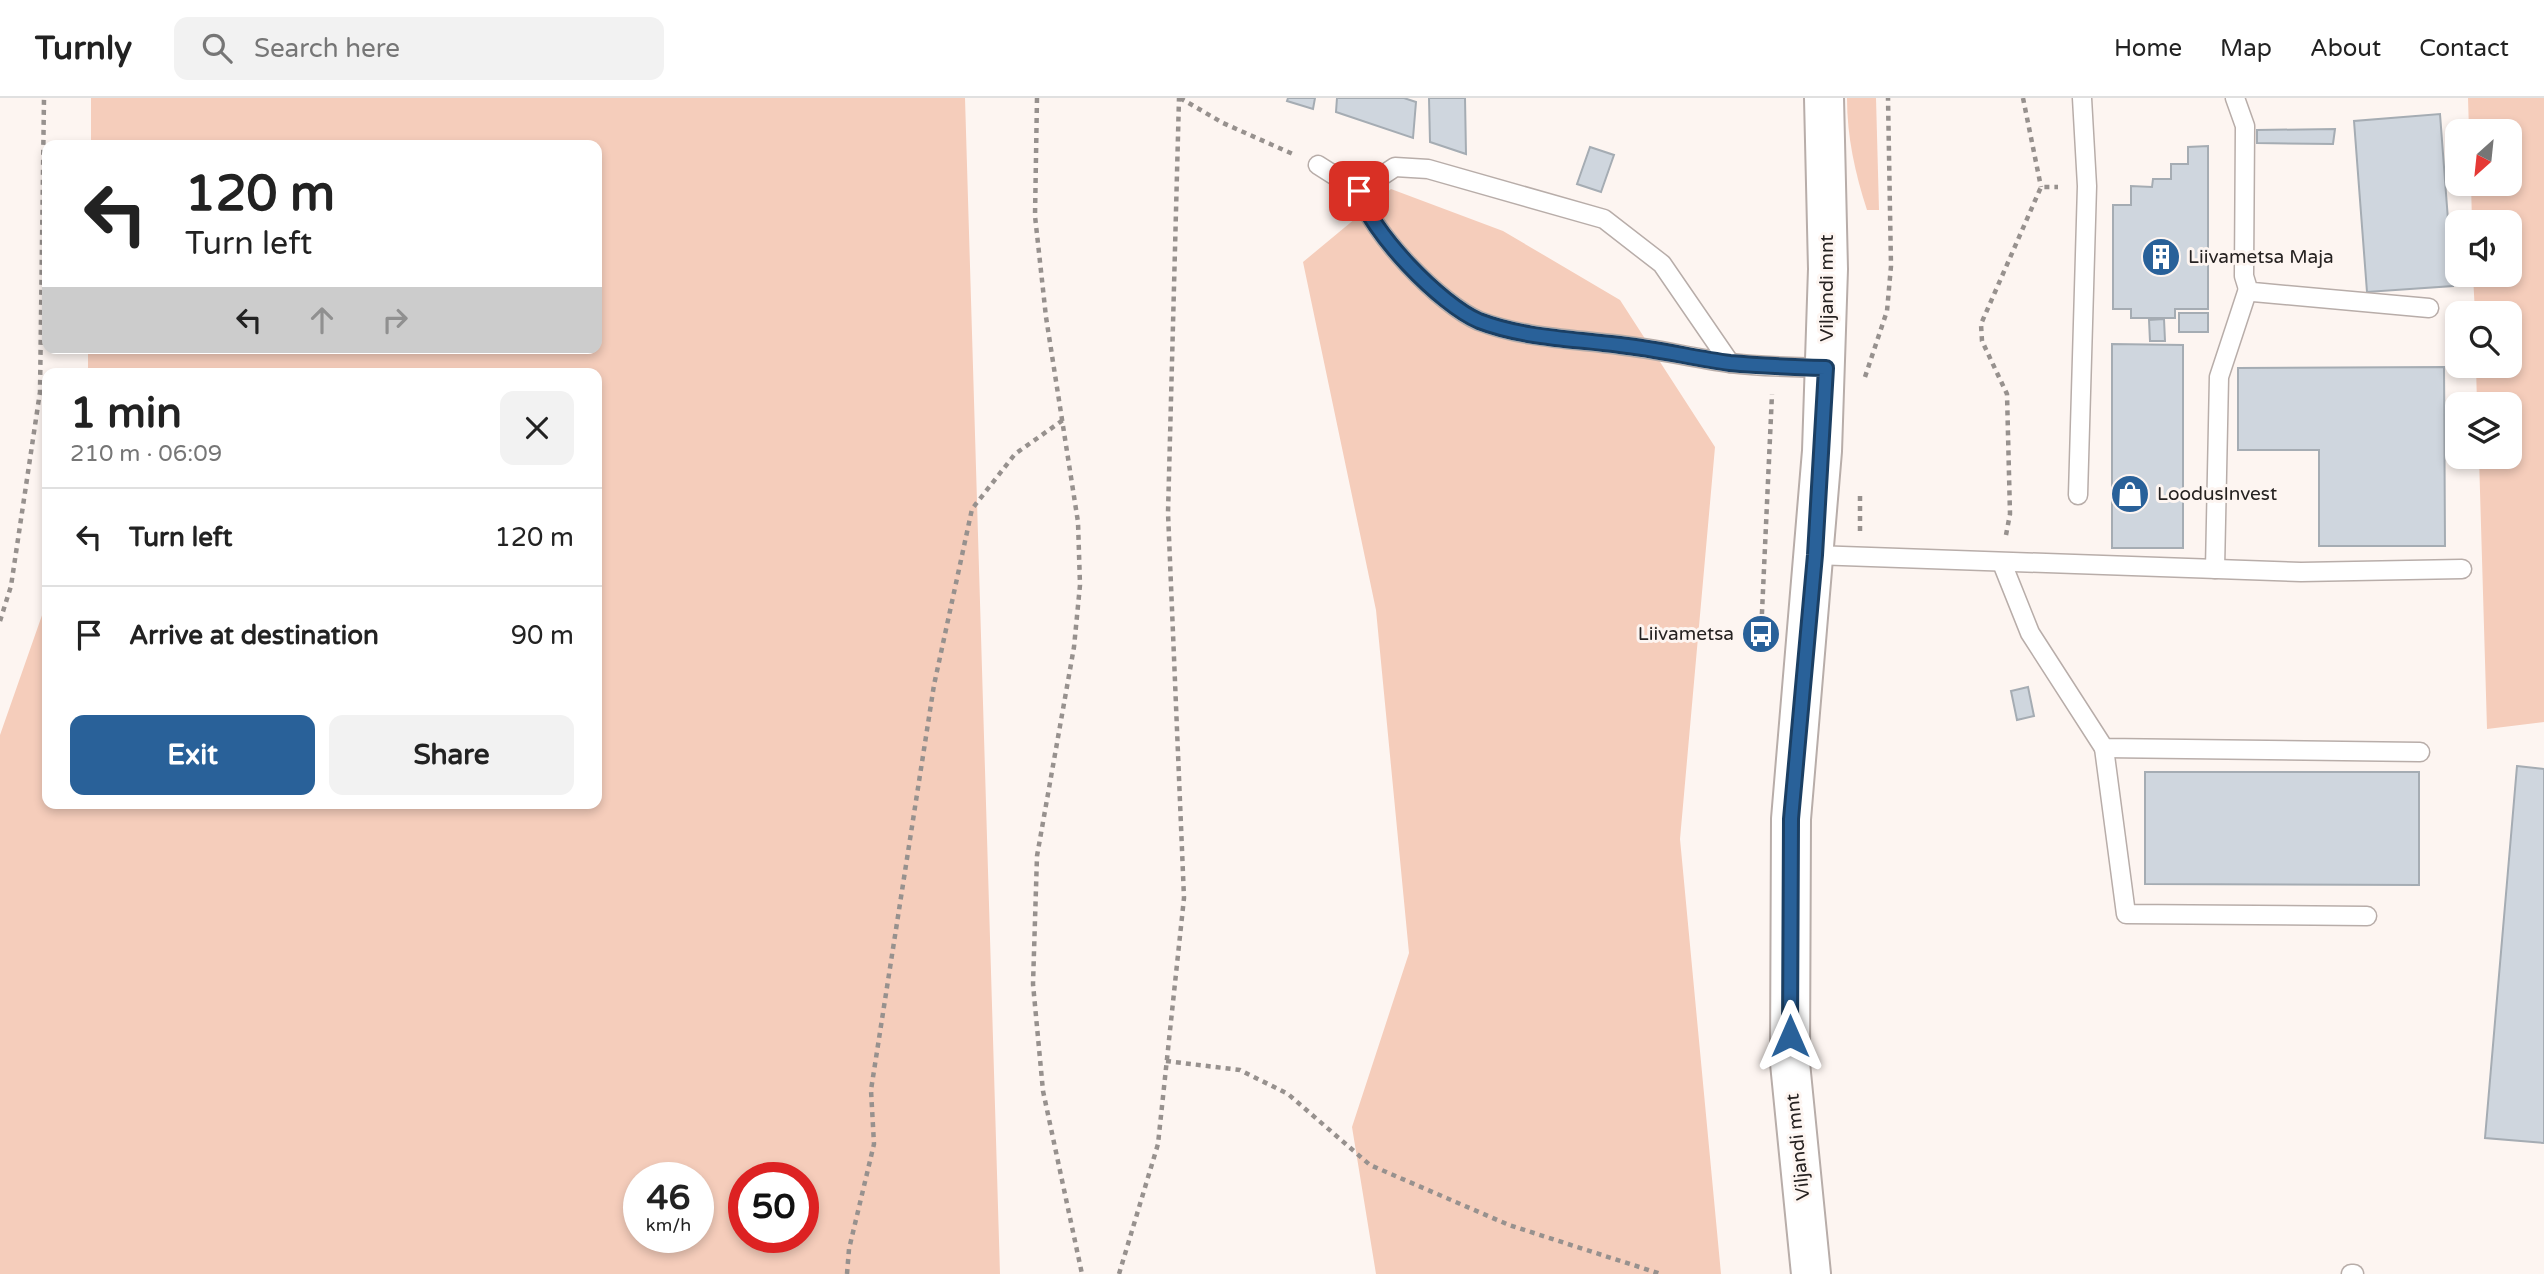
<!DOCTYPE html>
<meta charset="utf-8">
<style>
:root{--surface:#fff;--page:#f2f2f2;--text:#222;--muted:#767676;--line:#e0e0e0;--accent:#296199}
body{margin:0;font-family:"Varela Round",sans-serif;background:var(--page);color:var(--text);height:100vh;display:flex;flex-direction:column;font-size:26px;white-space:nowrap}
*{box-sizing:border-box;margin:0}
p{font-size:23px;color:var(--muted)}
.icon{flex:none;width:38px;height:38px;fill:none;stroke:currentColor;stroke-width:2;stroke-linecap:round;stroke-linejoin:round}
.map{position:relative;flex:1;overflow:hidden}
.sheet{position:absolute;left:42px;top:270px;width:560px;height:441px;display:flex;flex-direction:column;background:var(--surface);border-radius:14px;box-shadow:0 4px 10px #0003}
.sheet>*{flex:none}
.banner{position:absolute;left:42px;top:42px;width:560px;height:214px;border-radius:14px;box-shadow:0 4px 10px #0003;background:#fff;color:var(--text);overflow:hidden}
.needle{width:46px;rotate:207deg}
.controls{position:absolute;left:2445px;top:21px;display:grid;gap:14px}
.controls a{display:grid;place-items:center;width:77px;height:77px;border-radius:14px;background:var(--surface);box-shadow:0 4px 10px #0003;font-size:35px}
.speed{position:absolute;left:623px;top:1064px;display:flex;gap:14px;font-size:35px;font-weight:700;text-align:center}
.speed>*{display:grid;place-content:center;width:91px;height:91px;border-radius:50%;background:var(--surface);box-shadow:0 4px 10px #0003;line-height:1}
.speed small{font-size:18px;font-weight:400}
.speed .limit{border:10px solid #d22;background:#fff;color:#111}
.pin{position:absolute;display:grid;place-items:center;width:60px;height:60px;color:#fff;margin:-30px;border-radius:14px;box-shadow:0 4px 10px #0006}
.me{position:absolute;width:77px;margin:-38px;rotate:0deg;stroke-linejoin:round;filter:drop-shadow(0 0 5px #0008)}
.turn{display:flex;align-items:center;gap:24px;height:147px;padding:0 28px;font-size:32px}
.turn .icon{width:91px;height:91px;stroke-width:2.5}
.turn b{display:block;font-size:49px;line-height:60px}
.lanes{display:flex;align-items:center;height:66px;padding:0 28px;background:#0003;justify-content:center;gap:35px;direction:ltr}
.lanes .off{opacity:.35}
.round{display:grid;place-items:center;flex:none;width:74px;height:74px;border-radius:14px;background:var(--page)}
.overview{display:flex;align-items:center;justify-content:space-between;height:119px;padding:0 28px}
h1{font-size:42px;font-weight:700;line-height:52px}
.primary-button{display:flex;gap:14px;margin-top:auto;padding:14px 28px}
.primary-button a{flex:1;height:80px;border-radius:14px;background:var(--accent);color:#fff;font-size:28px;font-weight:700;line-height:80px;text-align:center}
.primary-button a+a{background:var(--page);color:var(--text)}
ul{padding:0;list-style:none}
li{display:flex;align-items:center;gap:21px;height:98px;padding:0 28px;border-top:2px solid var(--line)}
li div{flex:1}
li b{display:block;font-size:26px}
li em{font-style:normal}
header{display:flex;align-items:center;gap:42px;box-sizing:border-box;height:98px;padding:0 35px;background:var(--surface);border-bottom:2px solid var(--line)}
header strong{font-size:33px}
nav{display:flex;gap:38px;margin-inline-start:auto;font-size:24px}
.search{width:490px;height:63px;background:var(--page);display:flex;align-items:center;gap:18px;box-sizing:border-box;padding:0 24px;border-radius:14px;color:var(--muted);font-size:26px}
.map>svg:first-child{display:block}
.green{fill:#f5cdbb;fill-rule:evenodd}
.building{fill:#cfd6de;stroke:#a5acb3;stroke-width:2}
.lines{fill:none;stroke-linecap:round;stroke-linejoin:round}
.lane-casing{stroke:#b8ada9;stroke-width:21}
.secondary-casing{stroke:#b8ada9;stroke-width:42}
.path{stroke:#97918e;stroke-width:4.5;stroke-dasharray:5 5;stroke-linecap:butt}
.lane{stroke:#fff;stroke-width:18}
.secondary{stroke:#fff;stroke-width:38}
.route-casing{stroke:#1b3f63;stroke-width:18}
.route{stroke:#296199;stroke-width:12}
.labels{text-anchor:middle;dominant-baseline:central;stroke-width:6;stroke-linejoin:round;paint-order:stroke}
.poi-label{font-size:19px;fill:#262221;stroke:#fdf5f1;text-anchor:start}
.street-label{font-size:19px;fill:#262221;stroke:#fdf5f1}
</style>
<header>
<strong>Turnly</strong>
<div class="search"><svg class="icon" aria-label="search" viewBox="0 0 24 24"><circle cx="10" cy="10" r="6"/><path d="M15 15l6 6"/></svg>Search here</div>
<nav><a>Home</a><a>Map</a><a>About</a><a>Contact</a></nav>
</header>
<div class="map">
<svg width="2544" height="1176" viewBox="0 0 2544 1176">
<rect width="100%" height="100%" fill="#fdf5f1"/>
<!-- green -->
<g class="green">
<path d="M91 0H965L1000 1176H0V637L47 503V705H597V275H88V250H597V47H91ZM639 1080H698V1139H639ZM744 1080H803V1139H744Z"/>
<path d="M1847 0H1876L1879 112H1867C1855 75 1847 39 1847 0Z"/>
<polygon points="2468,0 2544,0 2544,624 2487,631 2479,359 2510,359 2510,306 2477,306 2476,268 2510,268 2510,215 2475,215 2473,177 2510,177 2510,124 2472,124 2471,86 2510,86 2510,33 2469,33"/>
<polygon points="1391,91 1503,133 1620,202 1715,349 1680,741 1721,1176 1376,1176 1352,1029 1409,855 1376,512 1303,164"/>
</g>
<!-- building -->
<g class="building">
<polygon points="1288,0 1315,0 1313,11 1287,3"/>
<polygon points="1337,0 1404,0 1416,4 1413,40 1336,14"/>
<polygon points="1429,0 1465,0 1466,56 1430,44"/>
<polygon points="2440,16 2453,188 2367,194 2354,23"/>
<polygon points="2335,31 2333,46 2257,45 2257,32"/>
<polygon points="2208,48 2208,211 2175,211 2175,220 2131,220 2131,211 2113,211 2113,107 2131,107 2131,88 2152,89 2153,81 2171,81 2171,66 2188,66 2188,49"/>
<polygon points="1590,49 1614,57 1601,94 1577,86"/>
<rect x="2179" y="215" width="29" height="19"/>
<polygon points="2164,221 2165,243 2150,243 2149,222"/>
<polygon points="2112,246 2183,247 2183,450 2112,450"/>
<polygon points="2444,269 2445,448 2319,448 2319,352 2238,352 2238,270"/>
<polygon points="2028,589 2034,618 2017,622 2011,593"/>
<polygon points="2517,668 2544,671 2544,1045 2485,1040"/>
<polygon points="2145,674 2419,674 2419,787 2145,786"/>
</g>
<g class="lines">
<defs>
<g id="lane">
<polyline points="2235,0 2245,28 2244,178 2248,191 2253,194 2429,210"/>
<path d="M1318 67 1359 93C1369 133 1441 207 1479 223 1523 240 1574 241 1620 247 1657 251 1693 260 1730 265 1762 269 1794 269 1826 270"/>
<polyline points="1359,93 1395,69 1428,71 1604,121 1662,166 1730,265"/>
<polyline points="2078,397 2087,88 2082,0"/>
<polyline points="1814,457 2301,474 2462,471"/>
<polyline points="2002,465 2030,535 2104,650 2420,654"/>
<polyline points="2215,471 2219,279 2248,191"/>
<polyline points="2104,650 2126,816 2367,818"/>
<polyline points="2351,1176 2354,1176"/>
</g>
<polyline id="secondary" points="1811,1176 1790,965 1791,721 1822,353 1828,171 1824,0"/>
</defs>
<!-- lane casing -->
<use href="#lane" class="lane-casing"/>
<!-- secondary casing -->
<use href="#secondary" class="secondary-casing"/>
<!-- path -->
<g class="path">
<polyline points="1037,0 1035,118 1046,219 1078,424 1080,487 1074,549 1037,758 1033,886 1043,993 1082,1176"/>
<polyline points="1180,0 1223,25 1295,57"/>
<polyline points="2023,0 2041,89"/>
<polyline points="1865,279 1887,213 1891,168 1888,0"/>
<polyline points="1860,433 1860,396"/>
<polyline points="2006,437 2010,416 2007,296 1982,243 1981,226 2041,89 2058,89"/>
<polyline points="0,523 11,488 40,294 44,0"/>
<polyline points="1761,536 1772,296"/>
<polyline points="1166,963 1240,972 1288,996 1370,1067 1509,1127 1661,1176"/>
<polyline points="847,1176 849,1151 874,1046 871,992 934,587 972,411 1015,356 1063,322"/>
<polyline points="1119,1176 1158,1046 1184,800 1168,415 1179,0"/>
</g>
<!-- lane -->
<use href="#lane" class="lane"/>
<!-- secondary -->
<use href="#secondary" class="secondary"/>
</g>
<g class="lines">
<defs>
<path id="route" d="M1359 93C1369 133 1441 207 1479 223 1523 240 1574 241 1620 247 1657 251 1694 260 1730 265 1762 268 1794 269 1826 270L1815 457 1791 721 1790 938"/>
</defs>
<!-- route casing -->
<use href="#route" class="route-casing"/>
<!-- route -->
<use href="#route" class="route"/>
</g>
<!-- icons -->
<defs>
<symbol id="building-disc" viewBox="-11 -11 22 22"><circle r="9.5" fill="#296199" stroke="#fdf5f1"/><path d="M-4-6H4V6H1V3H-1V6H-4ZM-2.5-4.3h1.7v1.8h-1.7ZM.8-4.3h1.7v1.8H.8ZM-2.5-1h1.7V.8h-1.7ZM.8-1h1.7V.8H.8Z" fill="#fff"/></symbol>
<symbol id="shop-disc" viewBox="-11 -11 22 22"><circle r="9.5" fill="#296199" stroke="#fdf5f1"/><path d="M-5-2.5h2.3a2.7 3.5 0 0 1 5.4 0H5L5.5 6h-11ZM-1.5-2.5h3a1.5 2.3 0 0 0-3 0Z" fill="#fff"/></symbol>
<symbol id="bus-disc" viewBox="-11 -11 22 22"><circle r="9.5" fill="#296199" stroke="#fdf5f1"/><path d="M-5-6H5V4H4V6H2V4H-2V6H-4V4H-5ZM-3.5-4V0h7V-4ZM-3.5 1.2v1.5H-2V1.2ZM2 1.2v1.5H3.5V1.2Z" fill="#fff"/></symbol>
</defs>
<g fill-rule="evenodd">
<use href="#building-disc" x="2139" y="137" width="44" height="44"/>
<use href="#shop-disc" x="2108" y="374" width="44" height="44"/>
<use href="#bus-disc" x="1739" y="514" width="44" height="44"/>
</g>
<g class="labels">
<!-- poi labels -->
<g class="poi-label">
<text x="2188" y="159">Liivametsa Maja</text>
<text x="2157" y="396">LoodusInvest</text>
<text x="1734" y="536" text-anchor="end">Liivametsa</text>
</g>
<!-- street labels -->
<g class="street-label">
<text transform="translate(1827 190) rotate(-90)">Viljandi mnt</text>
<text transform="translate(1798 1049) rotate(-96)">Viljandi mnt</text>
</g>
</g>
</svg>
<div class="controls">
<a><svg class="needle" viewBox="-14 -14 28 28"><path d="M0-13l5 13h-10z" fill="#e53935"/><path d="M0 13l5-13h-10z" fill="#767676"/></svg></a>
<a><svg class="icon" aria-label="sound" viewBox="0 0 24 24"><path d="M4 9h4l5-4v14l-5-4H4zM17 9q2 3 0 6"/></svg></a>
<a><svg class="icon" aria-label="search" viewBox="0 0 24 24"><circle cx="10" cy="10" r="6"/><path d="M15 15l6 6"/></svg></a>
<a><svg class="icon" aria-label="layers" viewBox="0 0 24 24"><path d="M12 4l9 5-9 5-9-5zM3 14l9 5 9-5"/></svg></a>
</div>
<div class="speed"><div>46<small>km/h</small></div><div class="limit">50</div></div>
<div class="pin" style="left:1359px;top:93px;background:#d93025"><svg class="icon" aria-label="arrive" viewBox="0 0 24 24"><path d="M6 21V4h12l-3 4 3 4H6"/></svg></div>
<svg class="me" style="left:1790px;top:938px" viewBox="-20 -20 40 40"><path d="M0-17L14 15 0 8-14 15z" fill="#296199" stroke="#fff" stroke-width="4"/></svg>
<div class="banner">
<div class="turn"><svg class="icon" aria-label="left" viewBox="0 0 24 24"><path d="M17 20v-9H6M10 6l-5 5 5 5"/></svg><div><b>120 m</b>Turn left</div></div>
<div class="lanes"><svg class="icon" aria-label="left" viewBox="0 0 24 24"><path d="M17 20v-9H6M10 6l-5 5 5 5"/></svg><svg class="icon off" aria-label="ahead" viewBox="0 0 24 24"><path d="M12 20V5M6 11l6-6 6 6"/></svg><svg class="icon off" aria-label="right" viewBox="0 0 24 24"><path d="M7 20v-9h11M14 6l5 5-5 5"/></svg></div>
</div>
<section class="sheet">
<div class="overview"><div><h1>1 min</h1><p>210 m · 06:09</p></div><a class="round"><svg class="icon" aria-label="close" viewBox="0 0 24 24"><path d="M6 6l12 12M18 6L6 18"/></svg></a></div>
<ul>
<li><svg class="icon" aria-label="left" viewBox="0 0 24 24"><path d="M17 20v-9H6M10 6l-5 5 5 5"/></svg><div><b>Turn left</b></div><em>120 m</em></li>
<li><svg class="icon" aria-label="arrive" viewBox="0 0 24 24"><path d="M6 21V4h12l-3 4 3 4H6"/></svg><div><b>Arrive at destination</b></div><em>90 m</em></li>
</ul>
<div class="primary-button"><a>Exit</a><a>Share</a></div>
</section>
</div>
